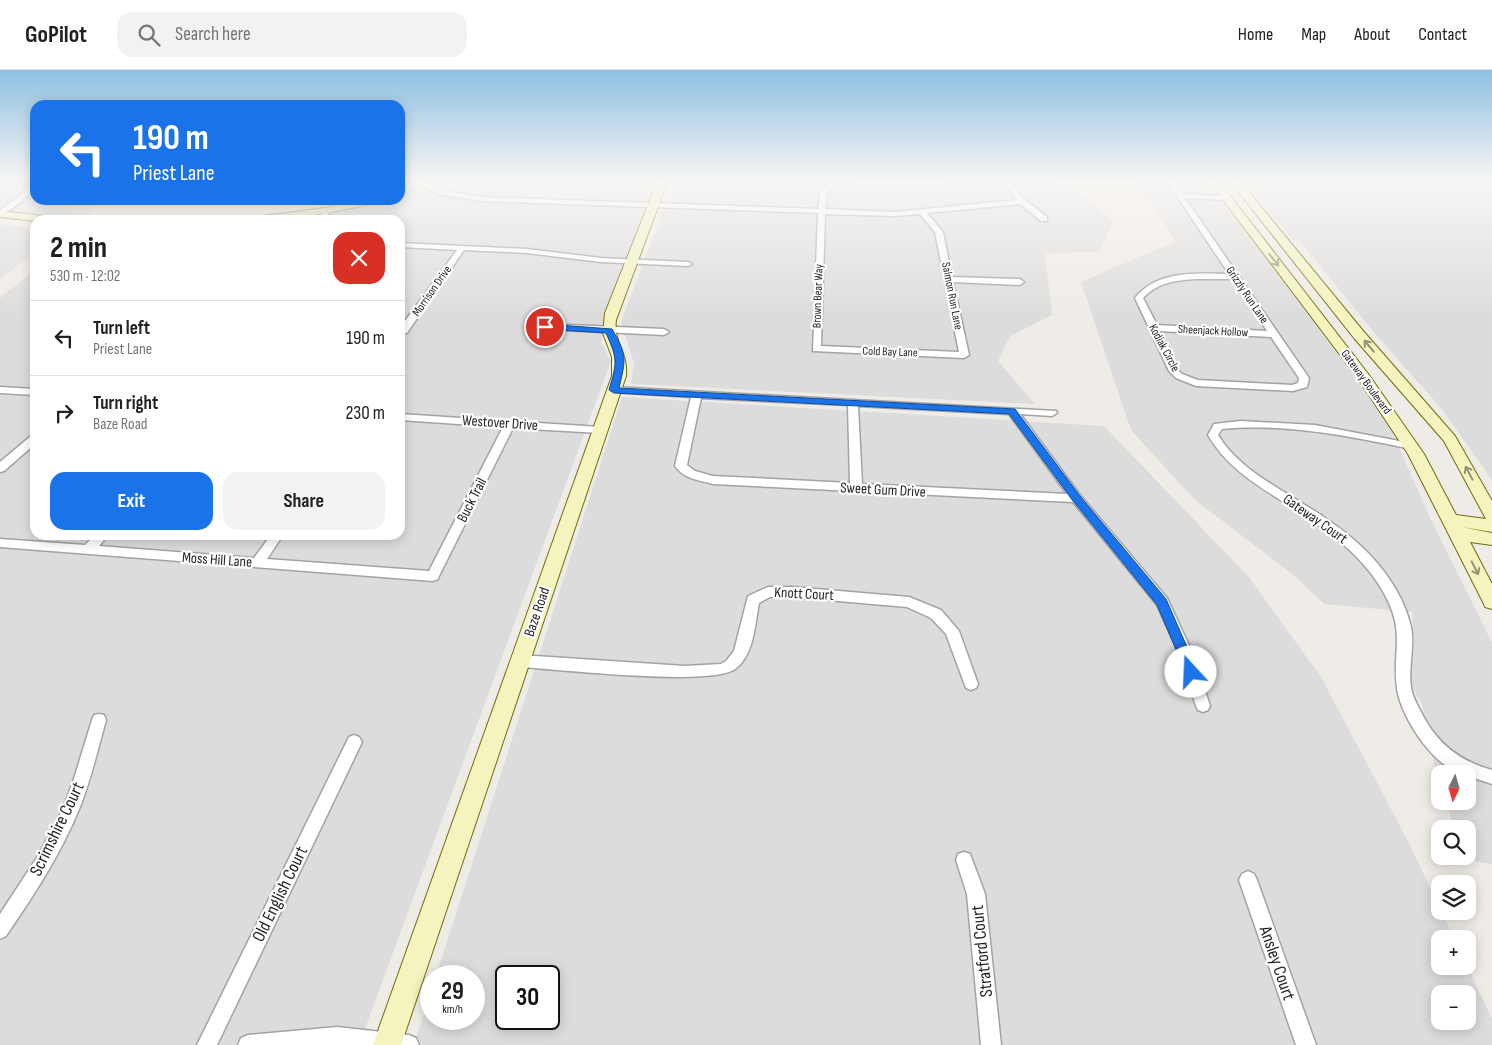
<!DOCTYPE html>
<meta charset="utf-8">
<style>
:root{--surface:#fff;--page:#f2f2f2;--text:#202124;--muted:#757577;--line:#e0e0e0;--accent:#1a73e8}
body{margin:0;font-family:"Sofia Sans Condensed",sans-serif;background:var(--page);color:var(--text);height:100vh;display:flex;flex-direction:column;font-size:19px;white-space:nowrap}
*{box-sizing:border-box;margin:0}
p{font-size:16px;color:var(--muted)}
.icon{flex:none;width:28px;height:28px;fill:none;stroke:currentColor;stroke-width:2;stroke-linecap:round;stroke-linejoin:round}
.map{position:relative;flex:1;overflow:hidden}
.sheet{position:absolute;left:30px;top:145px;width:375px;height:325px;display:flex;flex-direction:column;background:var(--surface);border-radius:15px;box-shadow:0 2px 12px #0003}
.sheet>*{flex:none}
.hud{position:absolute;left:30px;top:30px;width:375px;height:105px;border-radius:15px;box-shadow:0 2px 12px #0003;background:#1a73e8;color:#fff;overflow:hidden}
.needle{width:32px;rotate:185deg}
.controls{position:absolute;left:1431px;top:695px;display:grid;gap:10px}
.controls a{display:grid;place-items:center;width:45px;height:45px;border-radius:10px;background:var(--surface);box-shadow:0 2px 12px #0003;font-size:25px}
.speed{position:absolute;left:420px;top:895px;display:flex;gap:10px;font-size:25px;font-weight:700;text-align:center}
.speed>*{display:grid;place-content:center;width:65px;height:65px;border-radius:50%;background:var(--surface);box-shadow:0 2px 12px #0003;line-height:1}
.speed small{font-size:12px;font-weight:400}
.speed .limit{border:2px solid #111;border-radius:8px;background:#fff;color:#111}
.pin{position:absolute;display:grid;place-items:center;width:42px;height:42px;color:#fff;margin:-21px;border:2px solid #fff;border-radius:50%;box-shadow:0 1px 5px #0007}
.me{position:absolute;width:55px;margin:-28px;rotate:340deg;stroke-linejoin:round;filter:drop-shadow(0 0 4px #0008)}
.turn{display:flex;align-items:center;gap:18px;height:105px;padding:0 20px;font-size:22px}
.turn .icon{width:65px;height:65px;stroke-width:2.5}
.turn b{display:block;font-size:35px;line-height:42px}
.round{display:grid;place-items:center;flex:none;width:52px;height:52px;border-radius:15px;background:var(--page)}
.overview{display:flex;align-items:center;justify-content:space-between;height:85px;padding:0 20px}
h1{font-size:30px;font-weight:700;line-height:38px}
.action{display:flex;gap:10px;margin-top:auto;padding:10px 20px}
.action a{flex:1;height:58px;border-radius:15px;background:var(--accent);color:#fff;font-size:20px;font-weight:700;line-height:58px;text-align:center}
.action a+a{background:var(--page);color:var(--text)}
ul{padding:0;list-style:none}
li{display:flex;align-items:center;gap:15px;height:75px;padding:0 20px;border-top:1px solid var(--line)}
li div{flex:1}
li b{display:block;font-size:19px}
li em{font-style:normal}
header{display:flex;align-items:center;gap:30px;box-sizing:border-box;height:70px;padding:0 25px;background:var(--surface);border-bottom:1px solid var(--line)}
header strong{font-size:24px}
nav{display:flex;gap:28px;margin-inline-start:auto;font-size:18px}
.search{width:350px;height:45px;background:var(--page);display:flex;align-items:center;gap:12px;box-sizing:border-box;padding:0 18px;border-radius:15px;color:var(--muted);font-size:19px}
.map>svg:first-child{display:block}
.residential{fill:#dddcdc;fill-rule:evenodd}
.education{fill:#fdfbe1}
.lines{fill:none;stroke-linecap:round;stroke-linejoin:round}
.street-casing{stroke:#a3a3a3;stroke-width:3}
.secondary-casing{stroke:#6c6f0d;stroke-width:2}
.street{fill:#fff;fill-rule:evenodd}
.secondary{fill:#f5f3be;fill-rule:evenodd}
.oneway{stroke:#959476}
.route{fill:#1a73e8;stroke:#114b97}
.labels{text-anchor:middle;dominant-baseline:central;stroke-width:4.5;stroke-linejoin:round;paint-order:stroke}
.far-street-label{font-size:12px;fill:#1f1f1f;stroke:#fff}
.street-label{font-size:15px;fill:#1f1f1f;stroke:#fff}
.near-street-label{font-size:18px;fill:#1f1f1f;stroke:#fff}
</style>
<header>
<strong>GoPilot</strong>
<div class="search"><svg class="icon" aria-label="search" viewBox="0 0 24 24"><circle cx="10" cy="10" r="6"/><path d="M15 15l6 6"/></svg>Search here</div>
<nav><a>Home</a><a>Map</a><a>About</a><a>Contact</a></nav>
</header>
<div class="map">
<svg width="1492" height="975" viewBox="0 0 1492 975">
<rect width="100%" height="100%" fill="#efebe6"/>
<!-- residential -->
<g class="residential">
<polygon points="0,110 35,110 35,130 79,130 68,148 0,142"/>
<polygon points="443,110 659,110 601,272 611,291 359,975 0,975 0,228 35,200 35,465 400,465 400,150 292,150 388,130 400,130 400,127"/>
<polygon points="675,110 849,110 876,118 983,110 1049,110 1084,126 1114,152 1099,181 1045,184 1052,245 1010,266 998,291 1035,334 631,314 634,293 621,252"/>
<polygon points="1134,110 1205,110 1385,346 1427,441 1492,573 1492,794 1467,790 1468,759 1455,759 1445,731 1468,731 1468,704 1440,704 1440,717 1437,709 1422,634 1412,617 1413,542 1324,534 1291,503 1195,430 1131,360 1081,212 1176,171"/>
<polygon points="1243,110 1492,110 1492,410 1441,338 1377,266 1300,171 1293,171"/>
<polygon points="0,154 35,158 35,182 0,209"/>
<path d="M622 327 1104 356 1249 507 1321 607 1410 775 1454 869H1440V896H1467L1492 948V975H414L431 921V949H474V906H436ZM506 906H549V949H506ZM1440 924H1468V951H1440Z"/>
</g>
<!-- education -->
<polygon class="education" points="97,130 357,130 310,139 215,150 88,148"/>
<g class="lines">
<defs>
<g id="street">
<path d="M1002 110H1009L1025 130 1047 147V151H1041L1020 134 927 143 943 162 952 207 1020 209 1024 212 1020 215 953 212 969 285 964 288 813 281 818 143 480 131 438 124 420 114 423 112 443 120 480 127 818 139 821 119 825 117 829 119 825 139 894 142 1017 130ZM825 144 894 146 920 144 935 162 959 282 821 276Z"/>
<path d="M1166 110H1173L1182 124 1226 126 1230 128 1226 130 1185 128 1309 308 1307 317 1293 321 1196 316 1176 308 1169 301 1135 228C1157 200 1197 203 1229 204ZM1197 209H1233L1267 261 1157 255 1143 228C1158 212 1177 210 1197 209ZM1159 261 1271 267 1299 308 1298 313 1292 315 1198 310 1182 304 1178 300Z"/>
<path d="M35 111C35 125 12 140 0 145V140L21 125 27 116Z"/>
<polygon points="321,139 327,139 330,150 322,150"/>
<polygon points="400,173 527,179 601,188 688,192 692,194 688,196 601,192 527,183 464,180 407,263 400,264 400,258 457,180 400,177"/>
<polygon points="545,254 664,259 669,262 664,265 542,259 540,257"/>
<polygon points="0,317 35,319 35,325 0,323"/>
<path d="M614 317 1056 341 1057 343 1052 346 1020 344 1080 425 1167 528 1193 584 1210 636 1208 640 1203 642 1198 640 1196 636 1179 584 1157 535 1073 432 713 414C699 410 684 409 675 396L691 327 610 322V318ZM701 328 848 335 850 413 713 406 695 401 687 395ZM858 336 1009 344 1067 424 862 414Z"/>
<polygon points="400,344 600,357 605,360 600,363 513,358 439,506 438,509 433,511 0,477 0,469 85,475 95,465 108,465 99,476 254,488 271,465 283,465 267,489 429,501 503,357 400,350"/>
<path d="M1241 351 1315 355 1415 374 1416 376 1415 378 1411 379C1349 366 1286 353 1222 359L1218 365C1237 396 1270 413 1300 432 1325 447 1349 463 1370 485 1388 504 1405 530 1411 557 1415 577 1408 597 1411 617 1412 626 1417 634 1421 642 1436 673 1459 691 1492 700V714L1468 706V704C1437 704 1400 646 1397 618 1392 583 1405 565 1387 529 1367 488 1328 460 1290 436 1258 416 1227 398 1208 365L1214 354Z"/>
<polygon points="35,365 35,374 4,401 0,402 0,392 31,366"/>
<path d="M768 517H792L909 527 941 540 959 561 978 614 976 618 971 620 966 618 946 564 931 548 907 537 792 527H770L759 533C755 553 754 586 735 599 710 617 558 599 520 597L515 595 513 591 515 587 520 585 685 596 721 594 726 591 734 581 748 526Z"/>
<path d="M99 644 104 645 106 650C98 679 91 709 80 737 61 784 34 825 6 866L0 869V844L38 786 61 743 73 712 92 650 94 645Z"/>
<polygon points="354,665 359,667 362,672 217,975 197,975 349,667"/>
<polygon points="964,782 970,784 985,824 1001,975 981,975 967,824 956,790 958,784"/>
<polygon points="1248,801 1254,804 1257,810 1316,975 1296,975 1239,810 1242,804"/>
<polygon points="337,957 409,965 416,968 419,975 238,975 241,968 248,965"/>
</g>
<g id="secondary">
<polygon points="423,110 438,110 400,125 400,119"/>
<path d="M658 110H668L616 250C613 273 628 281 626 306L401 975H373L612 306V287L603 263 605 243Z"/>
<polygon points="1208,110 1218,110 1369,305 1424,384 1456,445 1486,449 1444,371 1354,268 1229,110 1239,110 1364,262 1455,366 1492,431 1492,462 1462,457 1492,463 1492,475 1470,472 1492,514 1492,539 1485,537 1483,532 1408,384 1359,310"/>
<path d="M359 130H378L377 132C335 143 293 150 250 150L255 147 324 138Z"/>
<polygon points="0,141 52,147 57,150 35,151 0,147"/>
</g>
</defs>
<!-- street casing -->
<use href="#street" class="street-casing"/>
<!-- secondary casing -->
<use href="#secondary" class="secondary-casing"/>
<!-- street -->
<use href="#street" class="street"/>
<!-- secondary -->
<use href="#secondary" class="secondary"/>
</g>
<!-- one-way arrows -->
<defs><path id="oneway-shaft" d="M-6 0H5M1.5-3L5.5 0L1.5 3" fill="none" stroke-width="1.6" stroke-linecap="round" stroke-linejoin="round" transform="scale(1.25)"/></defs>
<g class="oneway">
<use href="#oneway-shaft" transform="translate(1274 190) rotate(52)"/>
<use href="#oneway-shaft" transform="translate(1369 276) rotate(-130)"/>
<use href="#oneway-shaft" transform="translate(1469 403) rotate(-118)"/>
<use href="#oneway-shaft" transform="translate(1475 498) rotate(63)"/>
</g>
<!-- sky -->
<linearGradient id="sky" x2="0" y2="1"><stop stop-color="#8fc0e2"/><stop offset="0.45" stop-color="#f8f6f4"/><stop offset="1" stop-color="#f8f6f4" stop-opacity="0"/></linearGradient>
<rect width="1492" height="247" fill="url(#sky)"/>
<!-- route -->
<path class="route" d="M545 254 612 259C627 285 626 289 619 318L1015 339 1080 426 1166 529 1198 602 1196 605 1191 607 1187 605 1157 535 1073 431 1009 344 614 323 609 320C617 292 618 290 606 263L542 259 540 257Z"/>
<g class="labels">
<!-- far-street labels -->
<g class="far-street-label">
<text transform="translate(432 221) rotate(-55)">Morrison Drive</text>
<text transform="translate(1247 225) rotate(56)">Grizzly Run Lane</text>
<text transform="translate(818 226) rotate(-88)">Brown Bear Way</text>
<text transform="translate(952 226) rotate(79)">Salmon Run Lane</text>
<text transform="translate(1213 261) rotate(3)">Sheenjack Hollow</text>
<text transform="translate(1164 278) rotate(62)">Kodiak Circle</text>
<text transform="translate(890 282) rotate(2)">Cold Bay Lane</text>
<text transform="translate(1366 312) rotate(54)">Gateway Boulevard</text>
</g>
<!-- street labels -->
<g class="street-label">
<text transform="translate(500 353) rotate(4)">Westover Drive</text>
<text transform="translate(883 420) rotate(3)">Sweet Gum Drive</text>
<text transform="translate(472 430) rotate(-63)">Buck Trail</text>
<text transform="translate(1315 449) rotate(35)">Gateway Court</text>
<text transform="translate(217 490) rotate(4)">Moss Hill Lane</text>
<text transform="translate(804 524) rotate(3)">Knott Court</text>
<text transform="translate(537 542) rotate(-71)">Baze Road</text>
</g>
<!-- near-street labels -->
<g class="near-street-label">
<text transform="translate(57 759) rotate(-64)">Scrimshire Court</text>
<text transform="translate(280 824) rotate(-64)">Old English Court</text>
<text transform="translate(982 881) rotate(-96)">Stratford Court</text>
<text transform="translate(1277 893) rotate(71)">Ansley Court</text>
</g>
</g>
</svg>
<div class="controls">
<a><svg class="needle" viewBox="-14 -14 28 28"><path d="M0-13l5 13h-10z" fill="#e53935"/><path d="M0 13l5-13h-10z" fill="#757577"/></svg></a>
<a><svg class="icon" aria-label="search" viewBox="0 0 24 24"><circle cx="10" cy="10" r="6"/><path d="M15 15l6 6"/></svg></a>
<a><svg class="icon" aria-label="layers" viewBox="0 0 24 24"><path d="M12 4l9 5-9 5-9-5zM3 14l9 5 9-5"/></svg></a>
<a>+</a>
<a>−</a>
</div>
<div class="speed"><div>29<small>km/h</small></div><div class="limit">30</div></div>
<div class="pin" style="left:545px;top:257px;background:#d93025"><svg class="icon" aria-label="arrive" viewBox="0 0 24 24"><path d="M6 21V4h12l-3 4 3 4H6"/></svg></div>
<svg class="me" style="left:1191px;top:602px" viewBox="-20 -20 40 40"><circle r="19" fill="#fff"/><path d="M0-13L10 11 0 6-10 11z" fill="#1a73e8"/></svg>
<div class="hud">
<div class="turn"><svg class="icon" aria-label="left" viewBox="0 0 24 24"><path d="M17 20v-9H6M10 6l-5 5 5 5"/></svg><div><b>190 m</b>Priest Lane</div></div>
</div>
<section class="sheet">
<div class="overview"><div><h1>2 min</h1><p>530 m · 12:02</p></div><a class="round" style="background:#d93025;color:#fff"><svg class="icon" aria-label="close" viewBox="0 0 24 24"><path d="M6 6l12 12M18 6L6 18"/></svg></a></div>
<ul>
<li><svg class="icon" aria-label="left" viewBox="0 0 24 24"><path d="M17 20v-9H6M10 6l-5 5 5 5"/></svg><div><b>Turn left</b><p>Priest Lane</p></div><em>190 m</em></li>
<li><svg class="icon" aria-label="right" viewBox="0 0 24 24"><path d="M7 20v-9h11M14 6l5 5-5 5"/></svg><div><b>Turn right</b><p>Baze Road</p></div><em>230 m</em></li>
</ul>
<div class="action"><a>Exit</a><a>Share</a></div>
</section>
</div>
